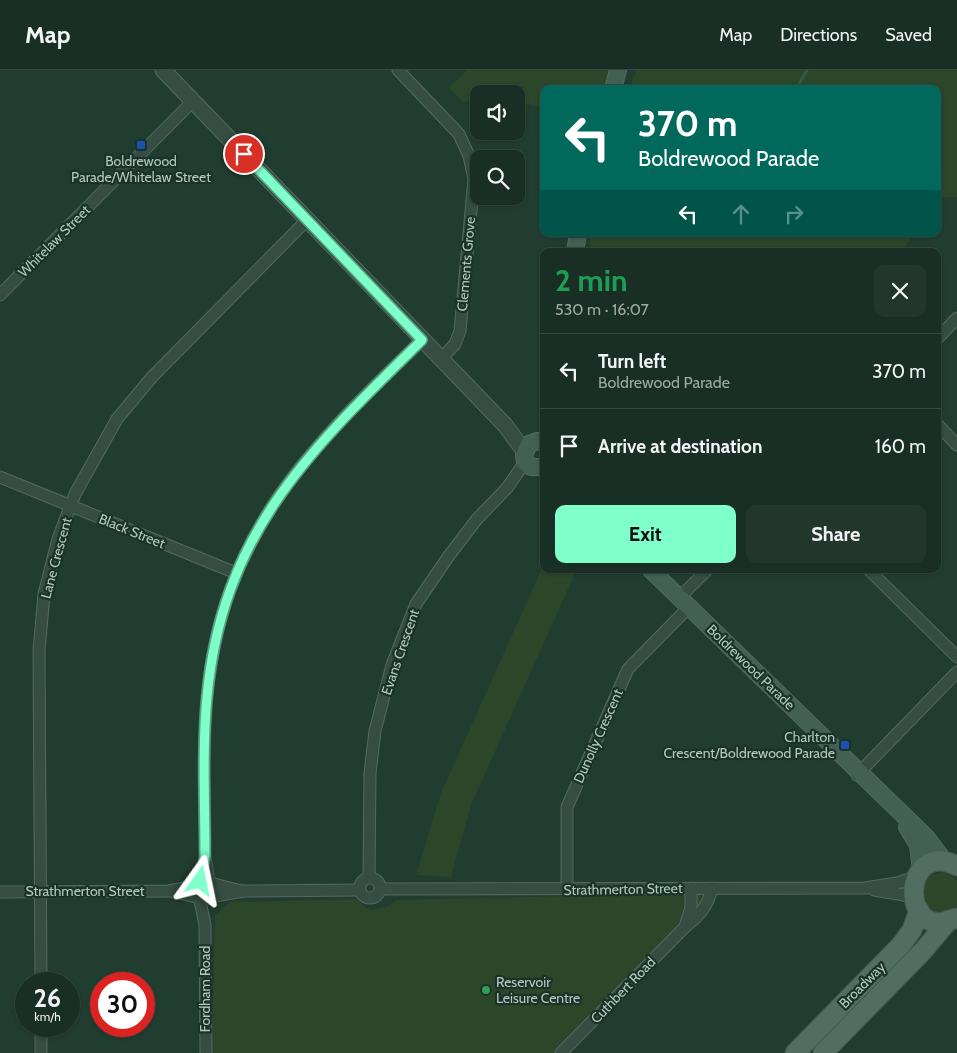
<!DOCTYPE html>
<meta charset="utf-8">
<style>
:root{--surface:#192e24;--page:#22362c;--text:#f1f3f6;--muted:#9fa8a6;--line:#374a41;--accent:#7fffca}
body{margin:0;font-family:Cabin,sans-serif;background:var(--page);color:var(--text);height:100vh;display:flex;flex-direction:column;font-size:19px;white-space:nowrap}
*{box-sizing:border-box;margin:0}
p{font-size:16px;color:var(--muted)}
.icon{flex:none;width:28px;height:28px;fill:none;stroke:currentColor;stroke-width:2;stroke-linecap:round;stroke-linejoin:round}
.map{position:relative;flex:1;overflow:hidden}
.panel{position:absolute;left:540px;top:178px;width:401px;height:325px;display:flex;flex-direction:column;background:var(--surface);border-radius:10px;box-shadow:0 1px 4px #0004,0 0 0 1px var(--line)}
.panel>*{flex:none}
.banner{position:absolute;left:540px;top:15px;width:401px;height:152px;border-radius:10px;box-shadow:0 1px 4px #0004,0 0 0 1px var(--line);background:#00695c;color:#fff;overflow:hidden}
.tools{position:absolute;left:470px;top:15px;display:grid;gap:10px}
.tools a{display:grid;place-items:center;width:55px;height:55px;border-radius:10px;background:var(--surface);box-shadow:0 1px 4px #0004,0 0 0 1px var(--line);font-size:25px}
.speed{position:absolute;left:15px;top:902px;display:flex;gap:10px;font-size:25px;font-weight:700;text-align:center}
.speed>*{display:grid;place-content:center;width:65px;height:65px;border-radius:50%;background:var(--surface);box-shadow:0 1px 4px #0004,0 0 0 1px var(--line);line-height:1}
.speed small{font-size:12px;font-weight:400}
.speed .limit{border:8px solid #d22;background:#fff;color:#111}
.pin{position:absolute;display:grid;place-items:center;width:42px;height:42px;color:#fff;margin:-21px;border:2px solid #fff;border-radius:50%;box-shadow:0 1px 5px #0007}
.me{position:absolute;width:55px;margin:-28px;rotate:12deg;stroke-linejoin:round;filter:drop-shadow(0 0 4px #0008)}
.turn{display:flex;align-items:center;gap:18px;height:105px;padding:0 15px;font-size:22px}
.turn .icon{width:65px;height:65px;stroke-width:2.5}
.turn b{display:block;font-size:35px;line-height:42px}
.lanes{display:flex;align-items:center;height:48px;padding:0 15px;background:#0003;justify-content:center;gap:25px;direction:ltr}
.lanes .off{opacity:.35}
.round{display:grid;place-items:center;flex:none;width:52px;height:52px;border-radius:10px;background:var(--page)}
.summary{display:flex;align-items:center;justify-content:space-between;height:85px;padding:0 15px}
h1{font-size:30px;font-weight:700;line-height:38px;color:#1e9e55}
.cta{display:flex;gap:10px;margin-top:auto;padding:10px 15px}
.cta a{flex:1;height:58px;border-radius:10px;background:var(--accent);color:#111;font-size:20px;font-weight:700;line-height:58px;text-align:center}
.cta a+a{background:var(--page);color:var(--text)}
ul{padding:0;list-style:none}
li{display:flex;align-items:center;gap:15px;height:75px;padding:0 15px;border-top:1px solid var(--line)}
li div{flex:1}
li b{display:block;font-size:19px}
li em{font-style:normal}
header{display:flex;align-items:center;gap:30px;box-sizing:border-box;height:70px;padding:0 25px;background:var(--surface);border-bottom:1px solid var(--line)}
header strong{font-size:24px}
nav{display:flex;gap:28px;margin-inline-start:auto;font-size:18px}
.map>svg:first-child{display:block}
.green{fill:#2c462a}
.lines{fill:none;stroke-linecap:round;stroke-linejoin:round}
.stream{stroke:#2c5d47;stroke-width:3}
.minor-casing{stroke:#536b60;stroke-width:13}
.tertiary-casing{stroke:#536b60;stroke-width:17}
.secondary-casing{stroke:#536b60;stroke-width:18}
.primary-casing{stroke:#41594f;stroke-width:21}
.minor{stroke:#354d42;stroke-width:11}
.tertiary{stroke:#354d42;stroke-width:15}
.secondary{stroke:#426054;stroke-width:16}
.primary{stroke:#526d61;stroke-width:19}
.route-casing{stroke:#53a683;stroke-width:12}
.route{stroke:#7fffca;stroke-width:9}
.transit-dot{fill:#1a4fb4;stroke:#1a3227;stroke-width:2}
.leisure-dot{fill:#2e9e5b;stroke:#1a3227;stroke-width:2}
.labels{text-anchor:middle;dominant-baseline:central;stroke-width:4.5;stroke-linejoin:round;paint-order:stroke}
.poi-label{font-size:14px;fill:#b0c9bf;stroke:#1a3227}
.street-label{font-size:14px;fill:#b0c9bf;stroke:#1a3227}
</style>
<header>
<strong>Map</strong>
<nav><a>Map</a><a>Directions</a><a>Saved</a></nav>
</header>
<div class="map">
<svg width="957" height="983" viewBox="0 0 957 983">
<rect width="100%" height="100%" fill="#213d30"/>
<!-- green -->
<g class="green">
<polygon points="467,0 609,0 604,19 544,19 544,71 540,37 516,32 516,24 479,24 479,28 463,32 449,17"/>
<polygon points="636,0 957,0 957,127 938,128 938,19 630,19"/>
<polygon points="591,164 912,164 904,181 588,181"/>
<polygon points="544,494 544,499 577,499 471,735 451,807 416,805 441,723"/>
<path d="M941 802 948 803 957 810V836C946 847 936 844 925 837L920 817 928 806Z"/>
<path d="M701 823C702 837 694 843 685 853L554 983H212L215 845 230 832 357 829 369 840 386 837 396 830Z"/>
</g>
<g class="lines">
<!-- stream -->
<polyline class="stream" points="796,19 807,0"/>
<defs>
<g id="minor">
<polyline points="398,0 459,64 469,86 474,109 460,261 455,274 441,289"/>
<polyline points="0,225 193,31"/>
<polyline points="938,268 957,248"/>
<polyline points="938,355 957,375"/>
<polyline points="0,407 236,503"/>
<polyline points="868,499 957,587"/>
<polyline points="680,527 708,499"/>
<polyline points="857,705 957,602"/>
<polyline points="369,807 370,703 375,661 392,595 416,534 448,487 477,449 507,418 525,392"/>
<circle cx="370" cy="818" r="10"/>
<path d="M209 811 205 787C205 734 202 680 207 627 222 463 310 378 422 270"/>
<polyline points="214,814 241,821"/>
<polyline points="380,819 865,818 897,813 916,807"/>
<polyline points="567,820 567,737 628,599 689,537"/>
<polyline points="874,820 904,825 913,829"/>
<polyline points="171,821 196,827"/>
<polyline points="0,822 169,821 195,816"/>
<polyline points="215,826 243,821 360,820"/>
<polyline points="200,831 205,855 206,983"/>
<polyline points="685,857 691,837 691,818"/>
<polyline points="41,914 39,581 44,524 58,469 75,424 117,349 152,307 307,150"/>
<polyline points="41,956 41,983"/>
<path d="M561 983 685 857C699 846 708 836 712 818"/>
</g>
<polyline id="tertiary" points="163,0 505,355 524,381"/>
<g id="secondary">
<polyline points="613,19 618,0"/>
<polyline points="575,181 578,164"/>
<polyline points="544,372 537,371 529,374 524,385 525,392 531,397 544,397"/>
<polyline points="650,499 926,767 945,792"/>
<polyline points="907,757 918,775 921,801"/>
</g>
<g id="primary">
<path d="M956 848C898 875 901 767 957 796"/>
<polyline points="795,983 901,875 912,860 919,840"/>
<polyline points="823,983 923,881 949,850"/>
</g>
</defs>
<!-- minor casing -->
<use href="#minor" class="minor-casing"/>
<!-- tertiary casing -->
<use href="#tertiary" class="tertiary-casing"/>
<!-- secondary casing -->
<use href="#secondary" class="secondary-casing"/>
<!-- primary casing -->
<use href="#primary" class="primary-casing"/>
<!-- minor -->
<use href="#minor" class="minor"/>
<!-- tertiary -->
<use href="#tertiary" class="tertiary"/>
<!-- secondary -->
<use href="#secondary" class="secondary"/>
<!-- primary -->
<use href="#primary" class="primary"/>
</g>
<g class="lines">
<defs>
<path id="route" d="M200 811 205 786C205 734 202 680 207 627 222 462 311 379 422 270L244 84"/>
</defs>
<!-- route casing -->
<use href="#route" class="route-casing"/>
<!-- route -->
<use href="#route" class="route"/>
</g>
<!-- markers -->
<g class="transit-dot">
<rect x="136" y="70" width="10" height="10" rx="2.5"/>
<rect x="840" y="670" width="10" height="10" rx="2.5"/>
</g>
<circle class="leisure-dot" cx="486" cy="920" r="5"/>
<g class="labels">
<!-- poi labels -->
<g class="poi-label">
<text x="141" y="91">Boldrewood<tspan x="141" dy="16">Parade/Whitelaw Street</tspan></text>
<text x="835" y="667" text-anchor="end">Charlton<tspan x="835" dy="16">Crescent/Boldrewood Parade</tspan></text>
<text x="496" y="912" text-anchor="start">Reservoir<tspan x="496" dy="16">Leisure Centre</tspan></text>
</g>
<!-- street labels -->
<g class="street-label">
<text transform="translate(54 171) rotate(-45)">Whitelaw Street</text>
<text transform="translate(466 194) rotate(-85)">Clements Grove</text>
<text transform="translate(132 461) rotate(22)">Black Street</text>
<text transform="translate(56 488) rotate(-75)">Lane Crescent</text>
<text transform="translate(400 582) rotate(-71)">Evans Crescent</text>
<text transform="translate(751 597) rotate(44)">Boldrewood Parade</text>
<text transform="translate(598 666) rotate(-66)">Dunolly Crescent</text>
<text transform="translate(623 819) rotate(-1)">Strathmerton Street</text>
<text x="85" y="821">Strathmerton Street</text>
<text transform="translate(862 915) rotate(-45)">Broadway</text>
<text transform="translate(205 919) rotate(-90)">Fordham Road</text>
<text transform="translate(623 920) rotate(-46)">Cuthbert Road</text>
</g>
</g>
</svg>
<div class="tools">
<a><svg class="icon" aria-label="sound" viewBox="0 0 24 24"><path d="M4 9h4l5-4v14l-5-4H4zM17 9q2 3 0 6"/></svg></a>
<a><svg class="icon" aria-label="search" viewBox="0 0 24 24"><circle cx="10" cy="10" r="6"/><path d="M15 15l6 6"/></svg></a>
</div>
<div class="speed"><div>26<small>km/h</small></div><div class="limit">30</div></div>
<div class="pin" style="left:244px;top:84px;background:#d93025"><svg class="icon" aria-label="arrive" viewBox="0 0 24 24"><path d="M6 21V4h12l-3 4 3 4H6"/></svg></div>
<svg class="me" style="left:200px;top:811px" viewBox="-20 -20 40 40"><path d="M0-17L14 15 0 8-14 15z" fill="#7fffca" stroke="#fff" stroke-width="4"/></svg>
<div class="banner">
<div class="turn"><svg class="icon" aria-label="left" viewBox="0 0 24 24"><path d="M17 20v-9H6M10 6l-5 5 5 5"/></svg><div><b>370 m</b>Boldrewood Parade</div></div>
<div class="lanes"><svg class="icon" aria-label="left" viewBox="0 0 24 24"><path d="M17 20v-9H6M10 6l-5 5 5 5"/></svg><svg class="icon off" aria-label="ahead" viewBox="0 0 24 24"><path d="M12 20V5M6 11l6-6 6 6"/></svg><svg class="icon off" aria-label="right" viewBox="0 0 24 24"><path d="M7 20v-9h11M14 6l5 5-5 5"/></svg></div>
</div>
<section class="panel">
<div class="summary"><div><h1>2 min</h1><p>530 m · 16:07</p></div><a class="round"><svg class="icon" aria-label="close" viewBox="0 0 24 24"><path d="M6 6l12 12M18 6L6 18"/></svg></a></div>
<ul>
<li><svg class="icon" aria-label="left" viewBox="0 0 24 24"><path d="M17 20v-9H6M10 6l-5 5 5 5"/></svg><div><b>Turn left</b><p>Boldrewood Parade</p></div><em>370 m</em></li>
<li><svg class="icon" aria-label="arrive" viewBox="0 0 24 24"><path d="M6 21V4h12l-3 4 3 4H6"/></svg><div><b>Arrive at destination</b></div><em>160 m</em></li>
</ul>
<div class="cta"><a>Exit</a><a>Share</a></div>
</section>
</div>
